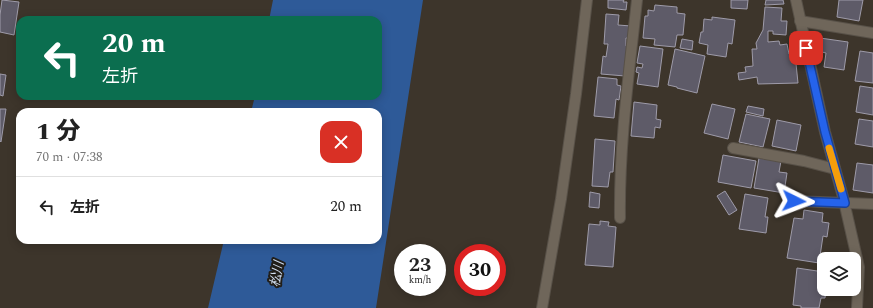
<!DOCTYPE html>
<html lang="ja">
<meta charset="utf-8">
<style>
:root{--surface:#fff;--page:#f6f6f6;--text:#222;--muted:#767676;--line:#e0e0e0}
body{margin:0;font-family:Spectral,"Noto Sans JP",serif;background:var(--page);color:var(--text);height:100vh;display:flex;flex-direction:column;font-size:15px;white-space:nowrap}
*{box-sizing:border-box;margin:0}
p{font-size:13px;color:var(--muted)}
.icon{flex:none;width:22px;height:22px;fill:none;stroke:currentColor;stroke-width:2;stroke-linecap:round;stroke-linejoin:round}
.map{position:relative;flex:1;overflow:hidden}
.side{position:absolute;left:16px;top:108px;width:366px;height:136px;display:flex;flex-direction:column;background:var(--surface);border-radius:12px;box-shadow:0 2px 10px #0003}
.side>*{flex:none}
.top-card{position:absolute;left:16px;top:16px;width:366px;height:84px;border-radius:12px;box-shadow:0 2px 10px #0003;background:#0b6e4f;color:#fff;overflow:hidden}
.buttons{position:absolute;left:817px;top:252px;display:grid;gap:8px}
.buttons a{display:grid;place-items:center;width:44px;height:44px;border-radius:8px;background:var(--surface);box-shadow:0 2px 10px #0003;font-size:20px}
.speed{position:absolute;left:394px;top:244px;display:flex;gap:8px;font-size:20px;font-weight:700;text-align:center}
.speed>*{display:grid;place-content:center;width:52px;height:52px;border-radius:50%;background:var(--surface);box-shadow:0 2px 10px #0003;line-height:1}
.speed small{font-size:10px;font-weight:400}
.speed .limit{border:6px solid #d22;background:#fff;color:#111}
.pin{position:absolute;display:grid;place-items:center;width:34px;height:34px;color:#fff;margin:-17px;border-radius:8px;box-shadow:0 2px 6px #0006}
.me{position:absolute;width:44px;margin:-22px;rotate:93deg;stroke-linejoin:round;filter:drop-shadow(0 0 3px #0008)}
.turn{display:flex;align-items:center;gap:14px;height:84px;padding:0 20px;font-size:18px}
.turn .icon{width:52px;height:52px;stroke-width:2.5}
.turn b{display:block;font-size:28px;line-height:34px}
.round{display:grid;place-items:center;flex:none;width:42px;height:42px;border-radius:12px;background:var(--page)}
.overview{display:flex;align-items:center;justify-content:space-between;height:68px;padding:0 20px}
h1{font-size:24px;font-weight:800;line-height:30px}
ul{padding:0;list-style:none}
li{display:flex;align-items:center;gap:12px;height:60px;padding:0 20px;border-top:1px solid var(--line)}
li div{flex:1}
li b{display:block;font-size:15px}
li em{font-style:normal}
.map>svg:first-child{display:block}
.water{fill:#2e5a98}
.building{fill:#5e5b68;stroke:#9e9ba9}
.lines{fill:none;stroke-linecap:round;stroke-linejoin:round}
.minor-casing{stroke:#585148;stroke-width:12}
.minor{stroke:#6f665a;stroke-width:10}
.route-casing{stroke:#184099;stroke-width:10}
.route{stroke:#2563eb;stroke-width:7}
.slow{stroke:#f59e0b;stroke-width:7}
.labels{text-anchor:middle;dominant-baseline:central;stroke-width:4;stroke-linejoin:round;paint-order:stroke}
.water-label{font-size:13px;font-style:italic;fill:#d3e0f2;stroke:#211e19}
</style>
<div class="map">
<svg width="873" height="308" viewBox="0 0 873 308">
<rect width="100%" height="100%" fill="#3d352b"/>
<!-- water -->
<polygon class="water" points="273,0 423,0 376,308 208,308 224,240 378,240 378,112 251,112 255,96 378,96 378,20 269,20"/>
<!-- building -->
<g class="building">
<polygon points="2,0 19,2 14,35 0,32 0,15"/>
<polygon points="608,0 624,0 623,2 627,2 626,10 608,8"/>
<polygon points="731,0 748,0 747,9 731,8"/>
<polygon points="766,0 783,0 784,4 765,5"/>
<polygon points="839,0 863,0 859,21 837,17"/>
<polygon points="655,5 677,7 677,13 685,14 683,35 677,35 675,47 654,45 655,39 643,38 645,16 648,16 648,10 654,11"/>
<polygon points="765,7 782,8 781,21 787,21 786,35 773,34 773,31 768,31 768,42 779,41 780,45 787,44 789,54 795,54 798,83 758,84 757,77 739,80 738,73 746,72 745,67 753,66 752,49 757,49 756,43 763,30"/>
<polygon points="606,14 619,15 618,25 631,26 629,38 626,38 626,46 628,46 625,76 601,74 603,56 606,57 608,44 604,44"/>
<polygon points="712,17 735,20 732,44 728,43 726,57 707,54 708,45 699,43 701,32 703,32 704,19 712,20"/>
<polygon points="820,38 848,42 844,70 824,67 826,53 818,51"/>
<polygon points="682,39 693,41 692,50 680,48"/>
<polygon points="640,46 663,49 658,87 637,84 639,73 636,72 637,67 642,68 643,64 637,63"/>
<polygon points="675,49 705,56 697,93 677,88 677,87 668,85"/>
<polygon points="860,51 873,53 873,83 855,81"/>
<polygon points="0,74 6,75 3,96 0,95"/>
<polygon points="598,77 617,79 617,85 621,86 619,100 616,99 614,118 594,116"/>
<polygon points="860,86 873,88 873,115 856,112"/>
<polygon points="634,102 657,105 656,119 661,120 660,128 655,127 654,138 631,136"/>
<polygon points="712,104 735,109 728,139 704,133"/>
<polygon points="748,106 764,109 763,116 746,112"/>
<polygon points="0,109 6,109 1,142 0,141"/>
<polygon points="746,114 770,119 763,147 739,142"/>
<polygon points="859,119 873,121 873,147 855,144"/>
<polygon points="777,120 801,125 796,151 772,146"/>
<polygon points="595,139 615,141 613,172 610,172 608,187 592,186"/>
<polygon points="723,155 756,161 751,188 718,182"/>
<polygon points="759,158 781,161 779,172 787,173 784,193 754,188"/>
<polygon points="857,163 873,165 873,193 853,190"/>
<polygon points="725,191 737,210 729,215 717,196"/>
<polygon points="590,192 600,194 599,208 589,207"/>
<polygon points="745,194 768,198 765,217 768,217 766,233 739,229"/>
<polygon points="804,210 823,213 822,222 829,223 827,237 823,236 819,263 787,258 794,218 803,219"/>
<polygon points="600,221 609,222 608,226 616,227 613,267 585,265 589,224 600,225"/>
<polygon points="797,268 824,272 823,285 824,286 824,289 826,289 825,298 821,298 819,308 801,308 801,306 793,305"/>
</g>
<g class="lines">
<defs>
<g id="minor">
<polyline points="796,0 825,132 843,197 859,267 857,308"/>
<polyline points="800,21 873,33"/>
<polyline points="733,148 804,161 835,169"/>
<polyline points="794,201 873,204"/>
<path d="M620 218C619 145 629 73 637 0"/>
<polyline points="542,308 561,199 576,94 587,0"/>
</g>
</defs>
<!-- minor casing -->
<use href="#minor" class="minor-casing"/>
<!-- minor -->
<use href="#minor" class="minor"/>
</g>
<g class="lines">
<defs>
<polyline id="route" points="794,201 845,203 825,132 806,48"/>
</defs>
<!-- route casing -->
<use href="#route" class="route-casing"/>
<!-- route -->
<use href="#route" class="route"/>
<!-- slow -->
<polyline class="slow" points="829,148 841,189"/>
</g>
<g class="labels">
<!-- water labels -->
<g class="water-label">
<text transform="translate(277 274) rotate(-80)">松川</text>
</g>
</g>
</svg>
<div class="buttons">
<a><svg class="icon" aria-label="layers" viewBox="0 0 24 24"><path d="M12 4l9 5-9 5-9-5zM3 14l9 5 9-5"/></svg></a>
</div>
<div class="speed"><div>23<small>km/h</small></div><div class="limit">30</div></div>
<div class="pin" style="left:806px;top:48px;background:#d93025"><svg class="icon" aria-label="arrive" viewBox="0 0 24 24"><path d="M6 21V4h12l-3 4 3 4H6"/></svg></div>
<svg class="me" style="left:794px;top:201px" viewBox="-20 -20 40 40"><path d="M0-17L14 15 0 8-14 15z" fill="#2563eb" stroke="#fff" stroke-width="4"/></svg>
<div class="top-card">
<div class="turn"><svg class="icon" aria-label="left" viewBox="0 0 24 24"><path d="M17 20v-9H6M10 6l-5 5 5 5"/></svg><div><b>20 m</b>左折</div></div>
</div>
<section class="side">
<div class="overview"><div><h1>1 分</h1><p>70 m · 07:38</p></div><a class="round" style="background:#d93025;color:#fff"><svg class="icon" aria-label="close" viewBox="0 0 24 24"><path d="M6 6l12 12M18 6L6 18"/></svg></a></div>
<ul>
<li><svg class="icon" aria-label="left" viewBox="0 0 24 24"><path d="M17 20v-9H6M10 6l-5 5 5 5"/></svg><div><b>左折</b></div><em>20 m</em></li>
</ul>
</section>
</div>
